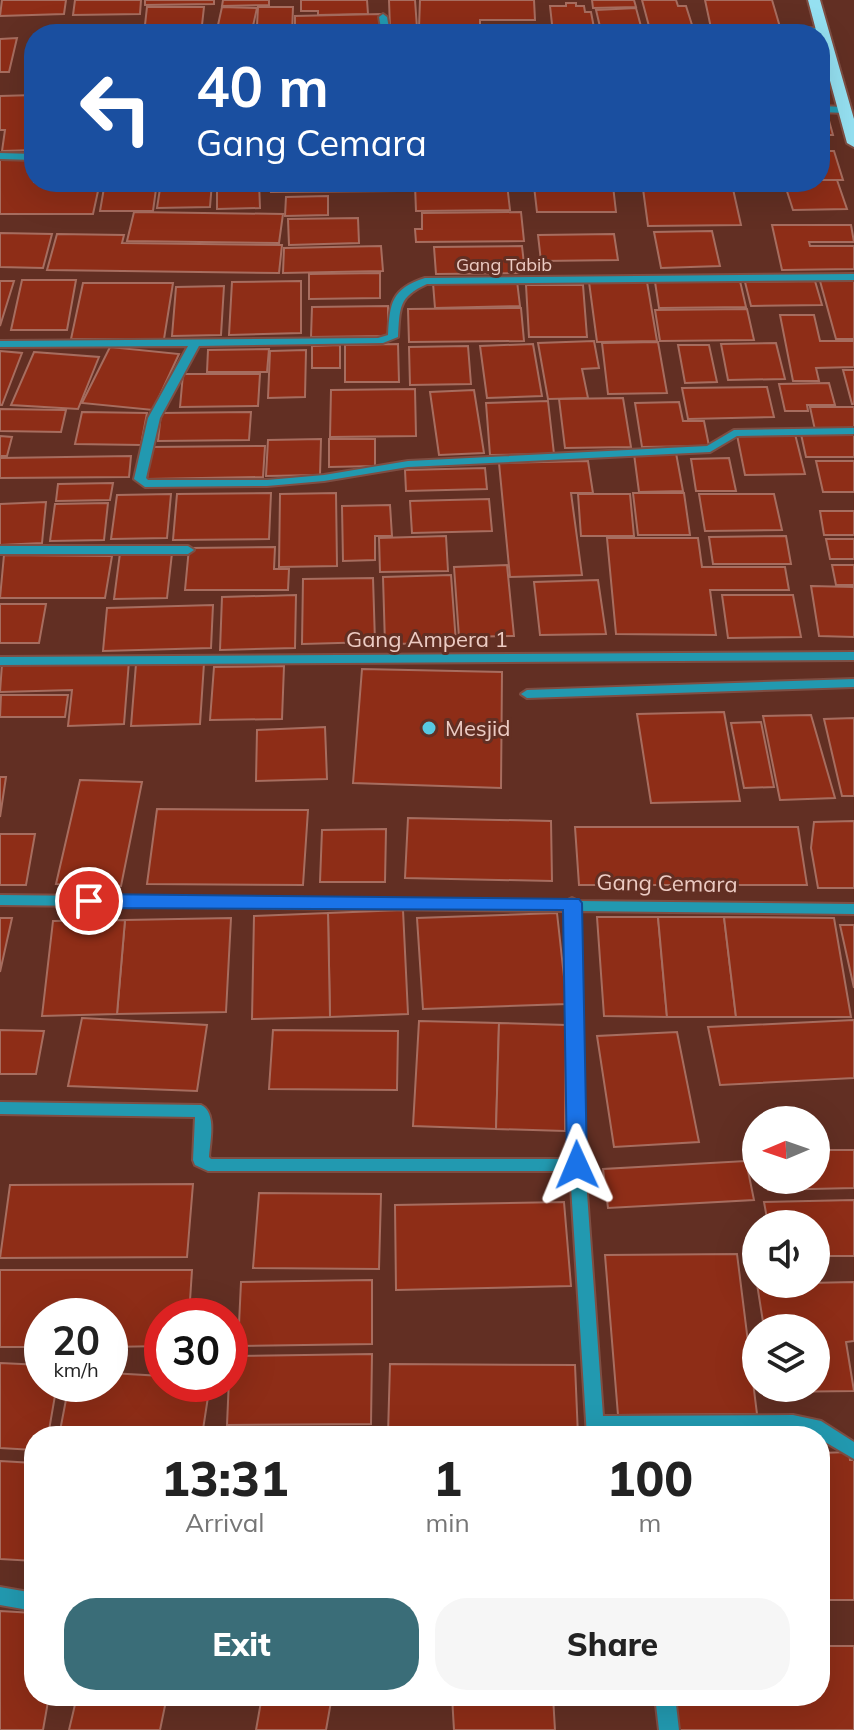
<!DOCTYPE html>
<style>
:root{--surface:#fff;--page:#f6f6f6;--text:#222;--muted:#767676;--accent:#3a6d78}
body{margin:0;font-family:Mulish,sans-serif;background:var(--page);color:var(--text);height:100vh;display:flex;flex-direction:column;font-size:30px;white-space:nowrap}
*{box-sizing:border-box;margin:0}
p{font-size:26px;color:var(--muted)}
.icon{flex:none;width:44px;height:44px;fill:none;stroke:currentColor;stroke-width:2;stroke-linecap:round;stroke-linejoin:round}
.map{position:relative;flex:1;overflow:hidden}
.sheet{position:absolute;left:24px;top:1426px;width:806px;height:280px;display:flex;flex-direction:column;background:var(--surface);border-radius:32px;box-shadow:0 8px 32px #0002}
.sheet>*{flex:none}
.top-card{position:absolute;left:24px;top:24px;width:806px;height:168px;border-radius:32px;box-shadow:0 8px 32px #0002;background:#1a4fa0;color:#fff;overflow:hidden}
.needle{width:52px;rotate:268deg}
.tools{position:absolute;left:742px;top:1106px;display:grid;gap:16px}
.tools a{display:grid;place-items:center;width:88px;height:88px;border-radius:50%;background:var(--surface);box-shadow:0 8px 32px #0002;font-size:40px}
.speed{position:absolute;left:24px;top:1298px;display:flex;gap:16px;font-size:40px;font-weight:700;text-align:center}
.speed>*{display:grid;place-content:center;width:104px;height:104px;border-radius:50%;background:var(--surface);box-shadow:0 8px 32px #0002;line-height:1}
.speed small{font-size:20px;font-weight:400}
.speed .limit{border:12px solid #d22;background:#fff;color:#111}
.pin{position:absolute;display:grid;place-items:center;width:68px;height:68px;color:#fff;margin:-34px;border:4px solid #fff;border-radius:50%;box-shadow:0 2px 8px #0007}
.me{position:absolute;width:88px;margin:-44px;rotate:359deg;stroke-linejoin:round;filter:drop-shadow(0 0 6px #0008)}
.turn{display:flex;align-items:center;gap:28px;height:168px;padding:0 40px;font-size:36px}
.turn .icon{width:104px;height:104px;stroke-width:2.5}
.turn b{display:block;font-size:56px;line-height:68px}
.eta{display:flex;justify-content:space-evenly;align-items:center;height:136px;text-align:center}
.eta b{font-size:48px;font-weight:800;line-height:56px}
.primary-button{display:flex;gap:16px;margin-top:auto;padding:16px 40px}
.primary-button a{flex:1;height:92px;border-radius:32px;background:var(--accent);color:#fff;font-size:32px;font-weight:800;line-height:92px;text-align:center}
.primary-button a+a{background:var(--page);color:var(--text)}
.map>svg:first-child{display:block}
.building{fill:#8e2d17;stroke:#a76d5f;stroke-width:2}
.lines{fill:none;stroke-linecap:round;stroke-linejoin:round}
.minor-casing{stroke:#7e4e43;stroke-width:4}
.major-casing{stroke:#7e4e43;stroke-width:4}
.minor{fill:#2299b0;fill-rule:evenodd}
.major{fill:#95e0f1;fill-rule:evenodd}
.route{fill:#1a73e8;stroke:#114b97;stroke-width:2}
.poi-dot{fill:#57c9e2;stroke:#622f23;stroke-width:3}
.labels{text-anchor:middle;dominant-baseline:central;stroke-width:6;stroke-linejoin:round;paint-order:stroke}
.far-street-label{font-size:18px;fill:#eccbc3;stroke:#622f23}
.street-label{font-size:22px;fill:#eccbc3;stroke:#622f23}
.poi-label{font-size:22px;fill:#eccbc3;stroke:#622f23;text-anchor:start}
</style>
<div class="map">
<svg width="854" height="1730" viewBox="0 0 854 1730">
<rect width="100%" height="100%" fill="#622f23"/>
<!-- building -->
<g class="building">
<polygon points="2,0 66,0 64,14 0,16"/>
<polygon points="75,0 141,0 140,14 73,15"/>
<polygon points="145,0 214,0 214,4 145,5"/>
<polygon points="223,0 269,0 269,5 222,6"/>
<polygon points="301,0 367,0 368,14 318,15 318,11 301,11"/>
<polygon points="389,0 415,0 417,28 390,28"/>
<polygon points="420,0 534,0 535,20 480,20 480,28 419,28"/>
<polygon points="592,0 634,0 636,7 593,8"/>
<polygon points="642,0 676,0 678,6 686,6 693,28 650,30"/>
<polygon points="705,0 772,0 780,27 711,28"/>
<polygon points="566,3 576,3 576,6 584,6 585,12 591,12 595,33 553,33 550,6 566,6"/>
<polygon points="147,7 204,7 202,25 145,25"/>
<polygon points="222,7 257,8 253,26 218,25"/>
<polygon points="258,7 293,7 292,34 265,34 265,26 257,26"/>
<polygon points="636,8 642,30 601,31 596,10"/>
<polygon points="381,14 382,31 295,33 295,16"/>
<polygon points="112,28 111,34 63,34 64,29"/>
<polygon points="123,28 190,28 189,34 122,34"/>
<polygon points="262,28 262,34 202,34 202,29"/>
<polygon points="17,38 9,72 0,72 0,39"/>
<polygon points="34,95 34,150 2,151 5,130 0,130 0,96"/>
<polygon points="820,110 826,110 833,135 820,135"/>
<polygon points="820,151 834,151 843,180 820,180"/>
<polygon points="0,159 34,159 34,182 100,182 93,214 0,214"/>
<polygon points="820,180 837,180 847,209 793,210 784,182"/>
<polygon points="105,182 157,182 153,211 100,211"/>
<polygon points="161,182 212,182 210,207 157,208"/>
<polygon points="217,182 259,182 260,208 217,209"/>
<polygon points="272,182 397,182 397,191 271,192"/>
<polygon points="507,184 510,210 416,211 415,185"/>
<polygon points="534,186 613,186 616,212 537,212"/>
<polygon points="643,189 733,189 741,225 648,226"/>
<polygon points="328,196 328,215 285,216 286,197"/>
<polygon points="134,212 283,214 279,243 127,241"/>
<polygon points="521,212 524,241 416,242 415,229 422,229 422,213"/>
<polygon points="358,218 359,243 289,245 288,219"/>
<polygon points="772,225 851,225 854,242 809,242 810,246 854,246 854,269 782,270"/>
<polygon points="712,231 720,266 661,268 654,232"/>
<polygon points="0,233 52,234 43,268 0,267"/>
<polygon points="57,234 124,235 122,243 282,245 279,273 47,270"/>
<polygon points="614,234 618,260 541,261 538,235"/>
<polygon points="381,246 383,271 283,273 284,248"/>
<polygon points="522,246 525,273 436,274 434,247"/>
<polygon points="380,273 380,298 309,299 309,274"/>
<polygon points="22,280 76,280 67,330 11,330"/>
<polygon points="854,280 854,339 836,339 820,281"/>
<polygon points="0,281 14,281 0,326"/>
<polygon points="301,281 301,333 229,335 232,282"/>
<polygon points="517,281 520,306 435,308 433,283"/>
<polygon points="740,281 746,307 659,308 655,282"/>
<polygon points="815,281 822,305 751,306 745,282"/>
<polygon points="589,282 647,282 657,341 597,342"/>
<polygon points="83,283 173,283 164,339 71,339"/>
<polygon points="526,285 583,285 587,337 529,337"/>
<polygon points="224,286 221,335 172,336 176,287"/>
<polygon points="388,306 388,336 311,337 312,307"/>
<polygon points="521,308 524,341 409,342 408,309"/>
<polygon points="747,309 754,340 660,341 655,310"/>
<polygon points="780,315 814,315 820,341 854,341 854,367 816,368 819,381 793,381"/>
<polygon points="594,341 599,368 582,369 588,398 548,399 538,343"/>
<polygon points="658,342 667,393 608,394 602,343"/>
<polygon points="776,343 785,379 728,380 721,344"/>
<polygon points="398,344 399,382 345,382 345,345"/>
<polygon points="533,344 542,396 487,398 480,346"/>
<polygon points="340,345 340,368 312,368 312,346"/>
<polygon points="678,345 709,345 717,382 685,383"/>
<polygon points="468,346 471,384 410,385 409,347"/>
<polygon points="110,347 179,354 153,410 82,403"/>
<polygon points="269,349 267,372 207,372 208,350"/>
<polygon points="306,350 305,397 268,398 270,351"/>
<polygon points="0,351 22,353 2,405 0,405"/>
<polygon points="34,352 99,357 78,409 11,405"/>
<polygon points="843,370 854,370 854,404 852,404"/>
<polygon points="183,374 260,374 258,406 180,407"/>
<polygon points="829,383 835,405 807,405 808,411 785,411 779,384"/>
<polygon points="767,387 774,417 688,419 682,388"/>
<polygon points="415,389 416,436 330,437 331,390"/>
<polygon points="474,390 484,453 439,455 430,392"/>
<polygon points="623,398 631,447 565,448 559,399"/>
<polygon points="548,401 554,454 490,455 486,403"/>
<polygon points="679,402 683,421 704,421 709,446 642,447 635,403"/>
<polygon points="810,407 854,407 854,430 815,430"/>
<polygon points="0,409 66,410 61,432 0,431"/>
<polygon points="82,412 147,413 141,445 75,444"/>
<polygon points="251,412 249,440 158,441 161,413"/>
<polygon points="795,434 805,474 745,475 737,435"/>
<polygon points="801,434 854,434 854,457 806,457"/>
<polygon points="0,436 12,437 7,456 0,456"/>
<polygon points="321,439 320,475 266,476 268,440"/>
<polygon points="329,439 375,439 375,466 329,467"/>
<polygon points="265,446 263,477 147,479 151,447"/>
<polygon points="676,453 683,491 639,492 634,454"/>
<polygon points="131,456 129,477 0,478 0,458"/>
<polygon points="729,458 736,491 696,491 691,459"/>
<polygon points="588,461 593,493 571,493 582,575 510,577 499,463"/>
<polygon points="816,461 854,461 854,492 823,492"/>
<polygon points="485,468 487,489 406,491 405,470"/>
<polygon points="113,483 110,500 56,501 58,484"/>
<polygon points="271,493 269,539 173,540 177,494"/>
<polygon points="336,493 337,566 279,567 280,494"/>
<polygon points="633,493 684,493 690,535 638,535"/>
<polygon points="171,494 167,538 111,539 117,495"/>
<polygon points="578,494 630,494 634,536 581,536"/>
<polygon points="699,494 774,494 782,530 705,531"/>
<polygon points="489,499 492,531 412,533 410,501"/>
<polygon points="46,502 42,543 0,545 0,504"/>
<polygon points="108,503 104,540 50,541 55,504"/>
<polygon points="390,505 392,536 375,536 375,560 343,561 342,506"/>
<polygon points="820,511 854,511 854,535 824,535"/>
<polygon points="446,536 448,571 380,572 379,538"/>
<polygon points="786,536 791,564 713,564 709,537"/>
<polygon points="607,538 698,538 702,567 785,567 789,590 710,590 716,635 616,634"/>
<polygon points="826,539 854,539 854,559 830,559"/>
<polygon points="275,547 274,569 289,569 288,590 185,590 189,548"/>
<polygon points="120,553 172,553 167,598 114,599"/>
<polygon points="4,555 112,556 105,598 0,598"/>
<polygon points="507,565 514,636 459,637 454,567"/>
<polygon points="832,565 854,565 854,585 836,585"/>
<polygon points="451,575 456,643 385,644 383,577"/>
<polygon points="373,578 375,642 302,644 303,579"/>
<polygon points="598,580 606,634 540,635 534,582"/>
<polygon points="811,586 854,587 854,637 819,636"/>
<polygon points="296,595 295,648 220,650 222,597"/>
<polygon points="722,595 793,595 801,637 728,638"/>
<polygon points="0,604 46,604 39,643 0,643"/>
<polygon points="213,605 211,648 103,651 107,608"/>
<polygon points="129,661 124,724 68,726 72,690 0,692 2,664"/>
<polygon points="204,663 200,724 131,726 136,664"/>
<polygon points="284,666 282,719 210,720 214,667"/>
<polygon points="362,669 502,672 501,788 353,783"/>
<polygon points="1,695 68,695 65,717 0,717"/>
<polygon points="724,712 740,801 651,803 637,714"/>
<polygon points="811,715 835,798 780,800 763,716"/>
<polygon points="854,718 854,796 842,796 824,719"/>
<polygon points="761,722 774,787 744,788 731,723"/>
<polygon points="325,727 327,779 256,781 257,730"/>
<polygon points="0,777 6,777 0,817"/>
<polygon points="80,780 142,782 121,886 56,884"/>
<polygon points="157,809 308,810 303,885 147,884"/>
<polygon points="408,818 551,821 552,881 405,878"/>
<polygon points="854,821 854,888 818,888 811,848 814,822"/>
<polygon points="575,827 798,827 807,885 579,885"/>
<polygon points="386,829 385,882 320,882 322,830"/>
<polygon points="0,834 35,834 26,885 0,885"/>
<polygon points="403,910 408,1014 330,1017 328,913"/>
<polygon points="328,913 330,1017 252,1019 254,916"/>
<polygon points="557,913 567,1004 423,1009 417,918"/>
<polygon points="597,917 658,917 667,1017 604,1016"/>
<polygon points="658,917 724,917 736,1017 667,1017"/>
<polygon points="724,917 834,918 851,1017 736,1017"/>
<polygon points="0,918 12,918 0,972"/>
<polygon points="231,918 226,1012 117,1014 125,920"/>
<polygon points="125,920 117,1014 42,1016 53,921"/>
<polygon points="840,925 854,925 854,988"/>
<polygon points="82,1018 207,1025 197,1091 68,1086"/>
<polygon points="854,1020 854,1078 720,1085 708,1027"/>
<polygon points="419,1021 499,1023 496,1129 413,1126"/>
<polygon points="499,1023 566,1025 565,1131 496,1129"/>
<polygon points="0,1030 44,1031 36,1074 0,1074"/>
<polygon points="273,1030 398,1031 397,1090 269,1089"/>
<polygon points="677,1032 699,1142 614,1147 597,1036"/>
<polygon points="816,1150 854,1150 854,1188 768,1190 767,1180 816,1180"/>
<polygon points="746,1161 754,1200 608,1208 603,1169"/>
<polygon points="193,1184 187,1257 0,1258 10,1185"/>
<polygon points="259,1193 381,1194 379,1269 253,1268"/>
<polygon points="854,1200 854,1256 816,1256 816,1224 768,1224 764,1202"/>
<polygon points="564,1202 571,1286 396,1290 395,1205"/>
<polygon points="737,1254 757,1414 618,1415 605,1255"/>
<polygon points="0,1270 192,1270 189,1316 162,1316 162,1346 110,1347 110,1316 42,1316 42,1347 0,1347"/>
<polygon points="372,1280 372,1344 238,1346 241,1282"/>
<polygon points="854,1282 854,1341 846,1342 854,1391 774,1392 773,1388 816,1388 816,1328 764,1328 757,1284"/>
<polygon points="372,1354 371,1424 227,1425 230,1356"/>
<polygon points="0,1363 42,1365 42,1384 57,1384 48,1436 34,1436 34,1450 0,1448"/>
<polygon points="390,1364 575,1365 578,1436 388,1434"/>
<polygon points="110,1373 162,1376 162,1384 210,1384 202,1436 59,1436 69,1384 110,1384"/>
<polygon points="775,1429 776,1436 608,1436"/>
<polygon points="820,1448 821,1453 849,1452 850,1460 854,1460 854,1600 820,1600"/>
<polygon points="0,1461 34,1463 34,1561 0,1559"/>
<polygon points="0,1611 34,1613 34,1696 49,1696 43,1730 0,1730"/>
<polygon points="820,1646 854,1646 854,1730 676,1730 673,1696 820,1696"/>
<polygon points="77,1696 167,1696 160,1730 69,1730"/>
<polygon points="262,1696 332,1696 326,1730 256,1730"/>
<polygon points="452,1696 553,1696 555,1730 454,1730"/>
</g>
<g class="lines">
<defs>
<g id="minor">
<polygon points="383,14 387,17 390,34 382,34 379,17"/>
<polygon points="825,28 825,32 822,33 610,34 614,31"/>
<polygon points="820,106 845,107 850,110 845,113 820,112"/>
<polygon points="0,153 34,154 34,160 0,159"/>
<path d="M854 274V280L427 284C398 297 400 308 398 337L383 343 199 346 160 418 146 478 148 480H267L324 475 408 461 707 446 734 430 854 428V434L737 436 710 452 408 467 324 481 267 486 145 487 134 479 148 418 188 346 0 347V341L378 338 388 335C390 303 391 289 425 278Z"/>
<polygon points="0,546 188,546 194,550 188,554 0,554"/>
<polygon points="854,652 854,660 0,665 0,657"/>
<polygon points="854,679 854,687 527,698 521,694 527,690"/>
<path d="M0 895 566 901 572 898 578 901 854 904V914L579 911 585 1165 603 1416 793 1415 821 1421 854 1442V1459L820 1439V1436L793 1431 604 1432 605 1436H587L570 1171H208L195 1165 193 1160 195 1117 0 1114V1102L201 1105C217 1112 210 1141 209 1157L211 1159H569L565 911 0 905Z"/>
<polygon points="0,1587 34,1593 34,1611 0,1605"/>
<polygon points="655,1696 675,1696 679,1730 659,1730"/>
</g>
<polygon id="major" points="808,0 820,0 854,119 854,147 847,143 820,44 820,34 817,34"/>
</defs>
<!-- minor casing -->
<use href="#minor" class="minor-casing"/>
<!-- major casing -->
<use href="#major" class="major-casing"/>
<!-- minor -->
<use href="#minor" class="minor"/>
<!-- major -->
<use href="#major" class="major"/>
</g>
<!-- route -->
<polygon class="route" points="89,894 579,899 582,903 587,1165 584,1171 577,1173 570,1171 567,1165 563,910 89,908 80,901"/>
<!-- markers -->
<circle class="poi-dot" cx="429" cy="728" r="8"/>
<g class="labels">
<!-- far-street labels -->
<g class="far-street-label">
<text x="504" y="264">Gang Tabib</text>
</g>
<!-- street labels -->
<g class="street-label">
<text x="427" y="639">Gang Ampera 1</text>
<text transform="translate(667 883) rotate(1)">Gang Cemara</text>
</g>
<!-- poi labels -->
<g class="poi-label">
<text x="445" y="728">Mesjid</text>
</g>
</g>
</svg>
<div class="tools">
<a><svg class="needle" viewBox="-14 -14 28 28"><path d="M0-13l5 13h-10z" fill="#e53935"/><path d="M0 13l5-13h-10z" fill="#767676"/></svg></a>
<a><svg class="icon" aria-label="sound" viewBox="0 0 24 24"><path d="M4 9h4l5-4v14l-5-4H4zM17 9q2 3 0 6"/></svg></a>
<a><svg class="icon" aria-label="layers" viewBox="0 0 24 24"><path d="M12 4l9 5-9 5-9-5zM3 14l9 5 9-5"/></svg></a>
</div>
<div class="speed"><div>20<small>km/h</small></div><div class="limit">30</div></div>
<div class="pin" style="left:89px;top:901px;background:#d93025"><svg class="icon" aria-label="arrive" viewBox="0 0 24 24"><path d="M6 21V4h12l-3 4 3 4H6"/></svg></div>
<svg class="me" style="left:577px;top:1165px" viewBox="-20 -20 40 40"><path d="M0-17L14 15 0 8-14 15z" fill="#1a73e8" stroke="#fff" stroke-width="4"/></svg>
<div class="top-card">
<div class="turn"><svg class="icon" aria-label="left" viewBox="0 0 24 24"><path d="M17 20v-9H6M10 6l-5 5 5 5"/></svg><div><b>40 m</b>Gang Cemara</div></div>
</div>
<section class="sheet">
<div class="eta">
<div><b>13:31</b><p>Arrival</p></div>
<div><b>1</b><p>min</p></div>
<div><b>100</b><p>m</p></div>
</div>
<div class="primary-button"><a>Exit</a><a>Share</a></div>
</section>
</div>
